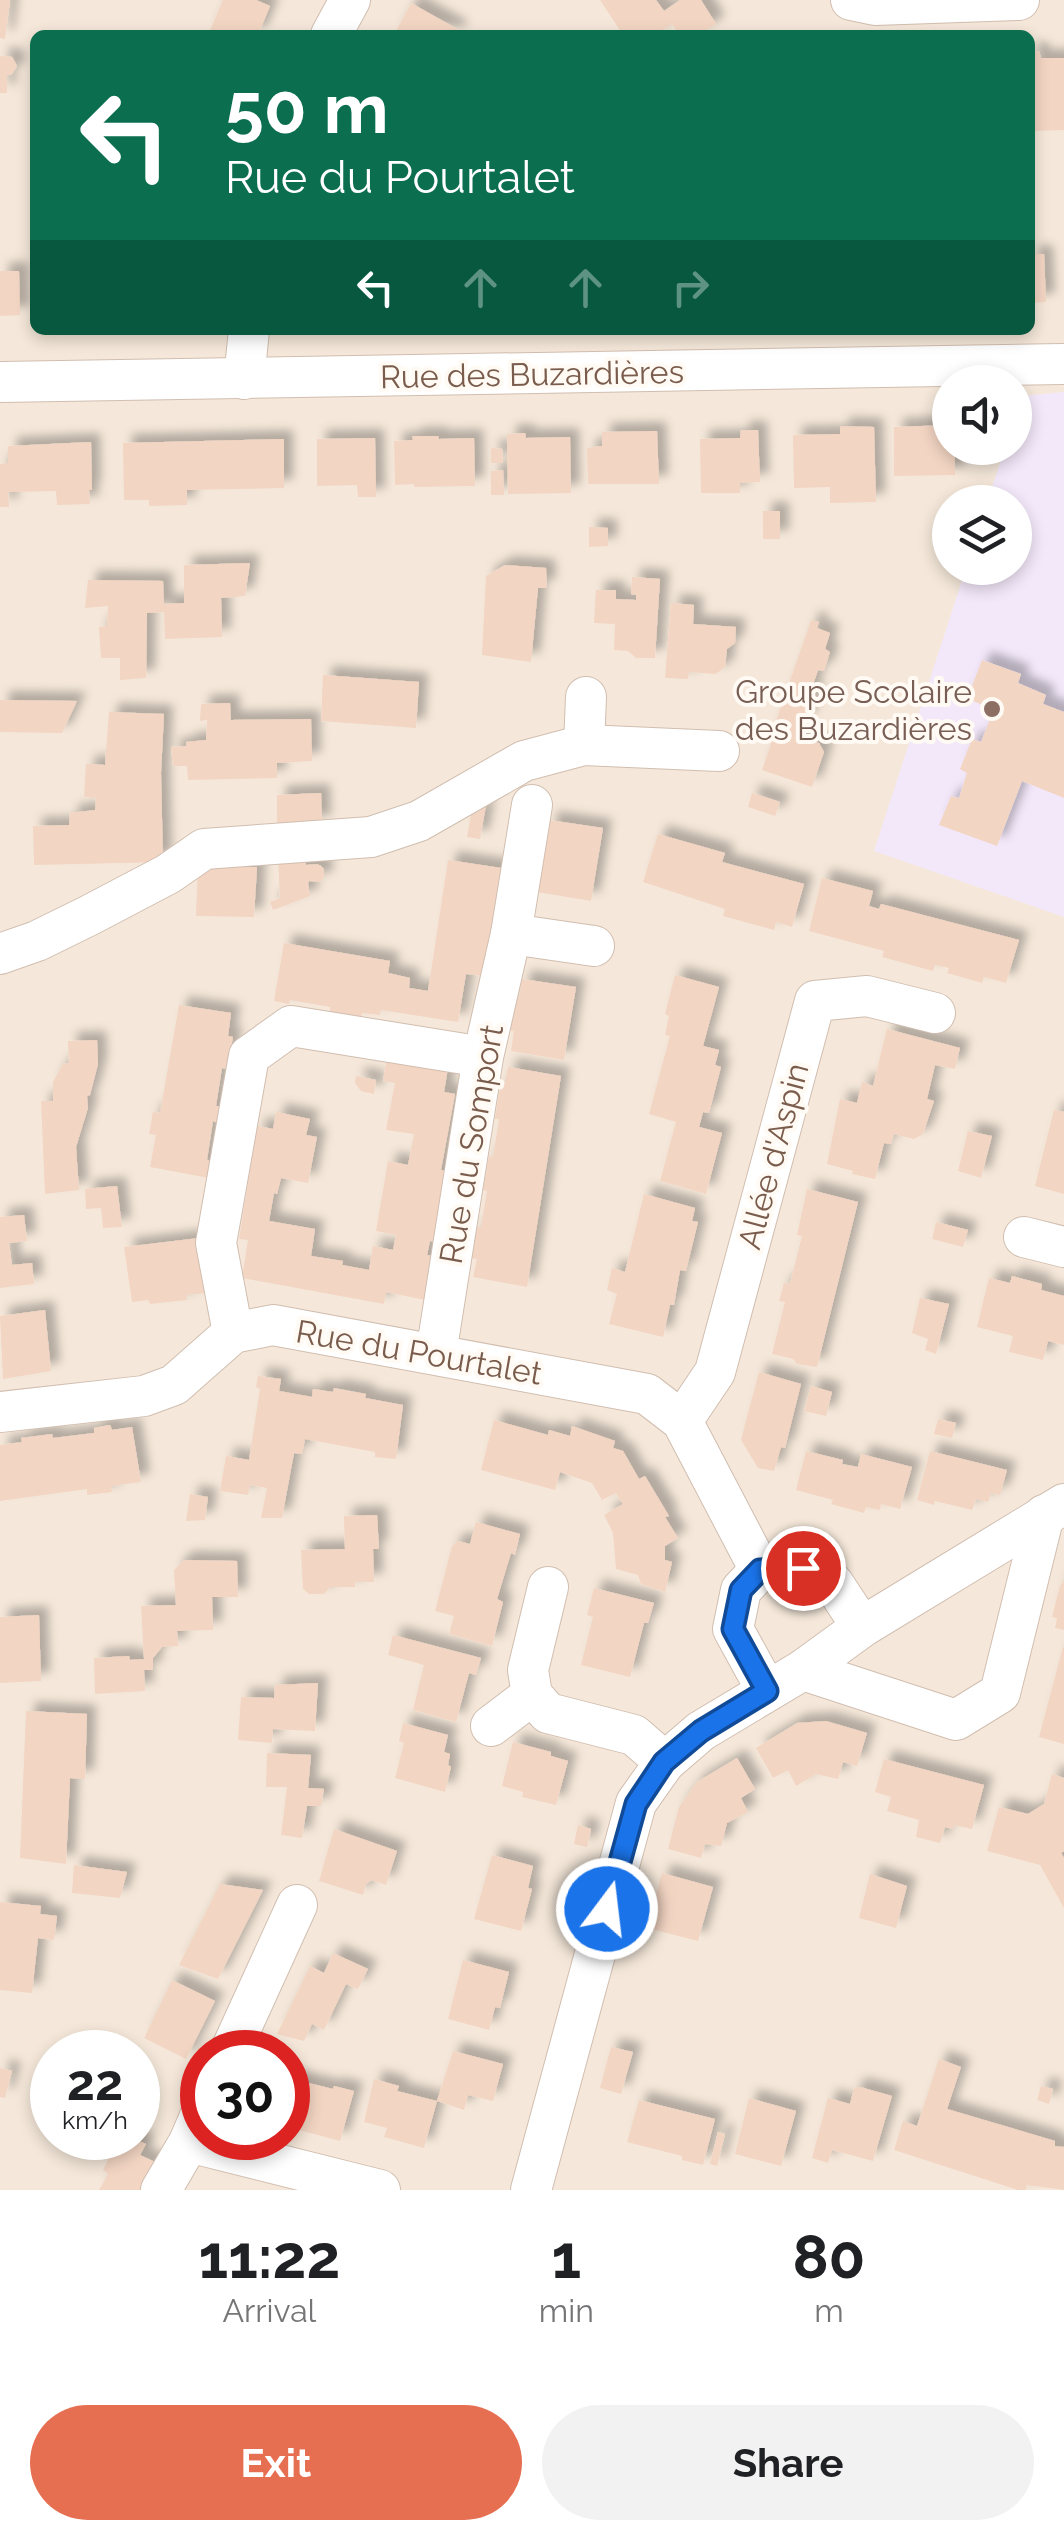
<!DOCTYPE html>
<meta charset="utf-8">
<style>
:root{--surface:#fff;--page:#f2f2f2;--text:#202124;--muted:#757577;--accent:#e76f51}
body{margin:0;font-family:Raleway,sans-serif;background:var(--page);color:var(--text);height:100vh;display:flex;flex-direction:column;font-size:38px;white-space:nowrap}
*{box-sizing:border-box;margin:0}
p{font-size:32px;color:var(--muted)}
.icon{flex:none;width:55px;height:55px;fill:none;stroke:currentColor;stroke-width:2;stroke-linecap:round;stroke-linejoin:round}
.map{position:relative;height:2190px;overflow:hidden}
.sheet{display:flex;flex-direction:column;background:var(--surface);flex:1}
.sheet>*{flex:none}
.top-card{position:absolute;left:30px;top:30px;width:1005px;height:305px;border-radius:15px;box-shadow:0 5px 15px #0003;background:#0b6e4f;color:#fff;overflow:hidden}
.tools{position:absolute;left:932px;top:365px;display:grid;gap:20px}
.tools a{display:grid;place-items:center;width:100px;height:100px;border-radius:50%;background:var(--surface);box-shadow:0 5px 15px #0003;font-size:50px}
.speed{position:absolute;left:30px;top:2030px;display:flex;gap:20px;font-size:50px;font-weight:700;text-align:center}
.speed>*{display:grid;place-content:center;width:130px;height:130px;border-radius:50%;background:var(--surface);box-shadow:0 5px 15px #0003;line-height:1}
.speed small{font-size:25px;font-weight:400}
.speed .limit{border:15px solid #d22;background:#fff;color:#111}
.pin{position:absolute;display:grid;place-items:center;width:85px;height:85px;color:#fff;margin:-42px;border:5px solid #fff;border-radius:50%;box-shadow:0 2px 10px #0007}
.me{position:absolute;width:110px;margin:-55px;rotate:15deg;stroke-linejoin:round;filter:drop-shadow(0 0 8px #0008)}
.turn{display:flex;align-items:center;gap:35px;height:210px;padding:0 30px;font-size:45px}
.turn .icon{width:130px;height:130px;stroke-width:2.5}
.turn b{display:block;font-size:70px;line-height:85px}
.lanes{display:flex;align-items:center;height:95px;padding:0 30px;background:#0003;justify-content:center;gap:50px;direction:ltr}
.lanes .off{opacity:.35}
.eta{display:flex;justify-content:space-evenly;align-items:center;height:170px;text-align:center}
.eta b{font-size:60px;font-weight:700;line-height:70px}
.cta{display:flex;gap:20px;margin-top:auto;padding:20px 30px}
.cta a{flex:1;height:115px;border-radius:60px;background:var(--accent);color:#fff;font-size:40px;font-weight:700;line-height:115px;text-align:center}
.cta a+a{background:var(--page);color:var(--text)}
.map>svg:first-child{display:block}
.residential{fill:#f5e8da;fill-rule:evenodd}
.education{fill:#f3e8fa}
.building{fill:#f3d5c3;filter:url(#shadow)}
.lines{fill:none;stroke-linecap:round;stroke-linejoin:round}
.minor-casing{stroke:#d1beb0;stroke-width:42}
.minor{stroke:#fff;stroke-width:40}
.route-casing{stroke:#114b97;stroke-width:25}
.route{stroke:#1a73e8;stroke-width:18}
.education-dot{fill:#8d6e63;stroke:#fffaf3;stroke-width:4}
.labels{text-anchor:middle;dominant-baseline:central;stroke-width:8;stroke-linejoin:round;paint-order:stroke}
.street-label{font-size:32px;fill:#7a5c4d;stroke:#fffaf3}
.education-label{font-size:32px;fill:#785e54;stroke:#fffaf3;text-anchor:end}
</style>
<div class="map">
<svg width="1064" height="2190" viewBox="0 0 1064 2190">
<defs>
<filter id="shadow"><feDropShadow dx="9" dy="-9" stdDeviation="5" flood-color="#0004"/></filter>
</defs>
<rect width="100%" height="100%" fill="#fdf6ec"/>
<!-- residential -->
<path class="residential" d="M0 0H1064V2190H0ZM35 35H1030V330H35ZM950 382H1015V448H950ZM950 502H1015V568H950ZM52 2052H138V2138H52ZM202 2052H288V2138H202Z"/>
<!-- education -->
<polygon class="education" points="1064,392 1064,917 874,851 966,568 1015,568 1015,502 987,502 1005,448 1015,448 1015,416 1022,396"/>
<!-- building -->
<g class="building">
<polygon points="0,0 10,0 5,39 0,38"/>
<polygon points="223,0 256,0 270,6 258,35 208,35"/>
<polygon points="600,0 656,0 664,11 680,0 701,0 716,24 699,35 680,35 672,24 655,35 623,35"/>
<polygon points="411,3 459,30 456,35 394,35"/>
<polygon points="1030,51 1039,51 1041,58 1064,58 1064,130 1034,131 1034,121 1030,122"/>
<polygon points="0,56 12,57 17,66 12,74 7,75 7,93 0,93"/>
<polygon points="1030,254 1044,254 1046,302 1030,303"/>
<polygon points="0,271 19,271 20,315 0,316"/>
<polygon points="950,425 950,448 955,448 955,475 894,476 894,427"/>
<polygon points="840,426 874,427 876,502 830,503 830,487 794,488 793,435 840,434"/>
<polygon points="741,430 758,430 760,482 740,483 740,493 701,493 700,439 740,438"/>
<polygon points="657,431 659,484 588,484 587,448 602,446 602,432"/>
<polygon points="525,433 526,438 570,437 571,493 508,494 507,434"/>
<polygon points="412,436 438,436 439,439 474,438 475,486 414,487 414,484 395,485 394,441 413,440"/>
<polygon points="375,438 376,497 358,497 357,485 317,486 317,439"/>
<polygon points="284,439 284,488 187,490 187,505 149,506 149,500 124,500 123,443"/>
<polygon points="91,442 92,490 89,490 90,504 57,505 56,491 8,492 9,507 0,507 0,464 8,463 8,446"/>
<polygon points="491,448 502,449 503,463 491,463"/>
<polygon points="503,470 504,495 491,495 491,471"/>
<rect x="763" y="511" width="17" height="28"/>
<polygon points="589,527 608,528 608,546 589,547"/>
<polygon points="250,563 245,596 221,598 222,637 165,639 164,612 147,613 146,678 120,680 120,658 101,658 99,627 107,626 108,606 85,608 88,580 163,581 164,604 184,603 184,565"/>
<polygon points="505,565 546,568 547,588 538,588 531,662 482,655 486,576"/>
<polygon points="632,577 660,579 655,658 636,658 628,651 614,650 615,624 594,623 596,590 616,590 616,599 636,600 636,595 631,594"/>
<polygon points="671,603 694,605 693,624 736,627 735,643 727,649 725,667 716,674 689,672 688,679 665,678"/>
<polygon points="811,620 819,622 817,628 830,633 825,649 830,652 824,671 818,670 811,691 815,694 806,721 802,720 796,738 819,743 824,752 812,787 762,770 775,732 773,730"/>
<polygon points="982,660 1021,674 1018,683 1046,695 1043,704 1064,712 1064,798 1022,781 997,846 939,825 951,796 959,798 967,773 960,769 972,739 981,742 994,709 967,699"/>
<polygon points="323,675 419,682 416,728 321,721"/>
<polygon points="0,700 77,701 62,733 0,732"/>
<polygon points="230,703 231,720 311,719 312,761 277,763 277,778 188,780 187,766 173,766 171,747 186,746 186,742 206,740 207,720 200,721 201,704"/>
<polygon points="109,712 164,714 161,773 163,862 34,865 33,826 69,825 70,813 95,810 96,798 84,797 86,764 105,765"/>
<polygon points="321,793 322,824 277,825 277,795"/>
<polygon points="752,793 780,802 775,816 748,807"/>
<polygon points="486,805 480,839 467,837 471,815"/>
<polygon points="549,820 603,828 591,901 537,892"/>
<polygon points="658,834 725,853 722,862 804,884 792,927 776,922 774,930 723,916 725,909 643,882"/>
<polygon points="305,856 306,865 317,864 321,866 324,869 324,877 320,882 309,881 308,884 310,896 273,910 270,902 280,898 278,858"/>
<polygon points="448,860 508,869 483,976 466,974 458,1022 381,1010 380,1015 362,1013 361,1017 330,1012 330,1007 290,1000 289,1004 274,1001 284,943 390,961 388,973 410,978 409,988 428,991"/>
<polygon points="198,867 257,867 254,917 196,916"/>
<polygon points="822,878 873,891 869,906 879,909 881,904 1019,940 1006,983 984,977 982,983 947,973 949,968 935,965 933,971 893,960 882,957 884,951 809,931"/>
<polygon points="675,975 719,987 703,1046 719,1050 715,1065 721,1067 709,1113 703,1112 699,1127 722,1133 706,1194 660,1181 676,1122 649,1114 670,1036 665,1035 669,1016 665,1014"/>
<polygon points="522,979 576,987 564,1060 511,1051 514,1031 509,1030 515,997 519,998"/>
<polygon points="179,1005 231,1013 228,1036 233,1037 227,1069 222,1068 216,1106 221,1106 218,1123 213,1121 207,1160 211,1161 209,1178 150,1167 156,1135 149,1134 153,1112 160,1113"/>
<polygon points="887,1029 960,1048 955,1069 935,1065 927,1099 934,1101 923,1134 914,1139 894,1134 891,1144 884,1143 875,1179 852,1174 853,1171 827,1164 840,1099 857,1103 862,1082 873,1086"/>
<polygon points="97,1040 98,1064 90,1095 87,1096 88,1108 76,1147 79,1190 45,1194 41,1101 53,1101 53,1082 63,1064 69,1063 68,1041"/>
<polygon points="387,1058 448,1068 444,1092 455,1094 441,1170 449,1171 435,1242 430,1241 427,1255 433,1256 425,1300 386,1292 384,1304 242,1278 248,1240 239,1239 257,1126 273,1129 276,1112 310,1119 306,1135 317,1137 308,1183 281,1178 277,1194 274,1193 269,1221 315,1229 311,1256 343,1261 342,1265 369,1270 373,1246 393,1250 396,1235 376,1231 388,1161 408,1165 414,1134 386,1130 395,1083 383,1081"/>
<polygon points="508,1067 561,1076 527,1287 473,1277 477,1259 471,1258 477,1227 481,1227 487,1191 483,1190 489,1156 493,1157 499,1119 495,1119 500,1087 504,1087"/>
<polygon points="356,1076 376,1080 374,1094 361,1091 355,1083"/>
<polygon points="1054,1110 1064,1112 1064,1194 1035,1186"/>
<polygon points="968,1131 992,1136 981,1178 958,1171"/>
<polygon points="117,1186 122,1227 103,1228 101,1208 86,1209 85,1189"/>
<polygon points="807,1189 858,1202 817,1367 797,1364 793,1359 772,1354 785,1302 779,1301 784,1283 790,1284 802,1236 797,1235"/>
<polygon points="644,1194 695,1208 692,1221 698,1222 686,1271 680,1270 674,1305 670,1305 663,1337 609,1324 617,1294 607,1290 612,1268 625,1272"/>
<polygon points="24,1215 27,1241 9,1243 12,1265 32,1263 34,1284 0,1288 0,1217"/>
<polygon points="936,1222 968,1230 963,1247 932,1239"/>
<polygon points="199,1238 206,1293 186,1295 187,1300 150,1304 148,1300 132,1302 124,1247"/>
<polygon points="1012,1276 1042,1284 1041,1290 1064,1296 1064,1345 1048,1341 1043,1360 1009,1352 1013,1336 977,1327 989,1278 1010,1283"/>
<polygon points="920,1298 949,1304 936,1354 925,1350 928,1339 912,1333"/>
<polygon points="45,1310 51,1371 3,1379 0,1316"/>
<polygon points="759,1372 801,1384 785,1448 781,1447 774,1471 758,1468 741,1440"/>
<polygon points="258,1376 281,1379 279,1391 312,1397 313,1389 333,1392 334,1388 366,1394 365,1398 403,1405 396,1459 375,1457 375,1452 305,1439 302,1454 294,1453 282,1518 261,1518 267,1488 250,1485 248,1495 220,1491 226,1456 249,1460 260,1389 256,1387"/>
<polygon points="811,1386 832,1392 826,1416 804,1411"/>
<polygon points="938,1419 956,1423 952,1438 934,1434"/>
<polygon points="494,1420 548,1435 549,1430 570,1436 572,1426 615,1441 613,1448 623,1451 639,1479 645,1476 669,1516 665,1517 678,1538 665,1546 665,1560 672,1562 665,1592 641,1584 638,1575 616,1569 613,1533 604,1515 623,1504 616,1493 602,1500 592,1483 560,1472 555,1490 481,1470"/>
<polygon points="110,1425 112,1430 132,1427 141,1482 111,1486 112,1492 87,1495 87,1489 0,1501 0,1445 22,1442 21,1438 52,1434 53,1438 94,1433 94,1428"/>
<polygon points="806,1451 843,1460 842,1464 858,1467 861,1454 912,1467 900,1509 881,1504 880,1510 866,1507 864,1513 831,1504 833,1500 796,1490"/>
<polygon points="930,1451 1007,1470 1000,1495 991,1493 988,1502 976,1499 972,1510 935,1501 934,1505 917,1500"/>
<polygon points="190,1494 208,1497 205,1520 186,1521"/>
<polygon points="377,1515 379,1549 373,1549 374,1582 355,1582 355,1587 330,1587 324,1594 309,1594 303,1589 301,1550 345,1549 344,1516"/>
<polygon points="476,1522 520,1534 515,1555 511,1553 497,1599 503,1602 492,1646 449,1634 454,1616 435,1611 452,1546 458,1541 470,1544"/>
<polygon points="184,1560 237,1561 238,1597 212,1597 213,1630 177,1631 178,1646 162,1647 153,1658 153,1670 144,1670 145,1691 95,1694 94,1658 129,1656 130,1660 144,1659 141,1606 176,1605 174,1570"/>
<polygon points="1064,1581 1064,1630 1055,1628 1057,1618 1052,1617 1060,1586"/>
<polygon points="594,1588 654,1603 648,1623 644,1623 630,1677 581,1665 593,1617 587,1615"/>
<polygon points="39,1615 41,1681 0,1683 0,1617"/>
<polygon points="393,1635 481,1658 476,1675 469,1673 456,1722 413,1710 424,1665 388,1655"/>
<polygon points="1063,1647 1064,1647 1064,1744 1039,1737"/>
<polygon points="318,1683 315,1731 273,1729 272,1743 238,1740 241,1697 274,1698 275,1685"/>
<polygon points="26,1711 87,1714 85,1779 70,1778 66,1864 20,1858"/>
<polygon points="826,1721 867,1733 857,1766 843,1762 838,1779 816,1774 796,1786 788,1770 773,1778 756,1748 797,1723"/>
<polygon points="403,1723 448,1735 444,1752 450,1754 448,1765 451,1767 445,1792 395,1778 404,1743 399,1741"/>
<polygon points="513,1742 551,1752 551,1756 568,1761 556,1805 522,1797 523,1792 502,1786"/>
<polygon points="267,1753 311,1755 308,1788 324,1789 321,1806 307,1806 302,1838 281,1835 287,1787 266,1787"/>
<polygon points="737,1758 755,1789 741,1798 748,1812 727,1823 721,1846 705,1844 701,1858 668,1849 679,1807 697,1782"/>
<polygon points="884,1759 984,1785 972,1829 954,1825 953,1829 945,1827 940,1843 916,1837 919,1820 887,1811 891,1797 875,1792"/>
<polygon points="1052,1774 1064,1778 1064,1851 1061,1853 1064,1858 1064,1908 1040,1865 987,1851 999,1807 1028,1814 1044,1804"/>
<polygon points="578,1825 591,1829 587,1847 574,1844"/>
<polygon points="334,1829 397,1851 386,1885 372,1880 366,1884 363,1895 319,1881"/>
<polygon points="492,1855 533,1866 528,1888 532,1889 521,1931 474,1919"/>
<polygon points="74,1865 127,1872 120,1898 72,1893"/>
<polygon points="662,1873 713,1887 698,1941 647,1928"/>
<polygon points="870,1874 907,1886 896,1928 859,1918"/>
<polygon points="220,1884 263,1890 218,1979 179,1965"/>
<polygon points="0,1902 41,1906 40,1914 57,1916 54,1940 38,1938 32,1993 0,1990"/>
<polygon points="333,1953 368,1969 358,1989 346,1984 324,2030 312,2024 304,2041 277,2034 310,1966 324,1973"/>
<polygon points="463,1960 509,1972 500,2008 495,2007 489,2030 448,2019"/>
<polygon points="172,1980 215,2001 186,2059 144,2038"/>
<polygon points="611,2047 633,2052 621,2094 600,2088"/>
<polygon points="453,2051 503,2064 493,2101 468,2095 464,2110 437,2101"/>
<polygon points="939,2059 961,2067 947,2109 1055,2141 1055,2146 1064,2147 1064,2190 1027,2185 1026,2190 1018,2190 894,2150 903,2121 917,2126"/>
<polygon points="0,2068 12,2071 5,2098 0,2097"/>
<polygon points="288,2078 333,2089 334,2086 354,2091 340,2141 288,2127 290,2122 288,2121"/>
<polygon points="374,2079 399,2086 397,2091 437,2101 424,2148 384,2137 387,2128 364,2122"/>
<polygon points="1041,2086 1053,2089 1049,2104 1037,2100"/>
<polygon points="860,2087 892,2096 873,2161 832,2150 828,2163 812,2158 828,2098 850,2104 854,2088"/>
<polygon points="749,2098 796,2111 781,2166 735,2154"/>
<polygon points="639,2100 715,2119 703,2165 682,2160 682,2156 627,2142"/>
<polygon points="718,2132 725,2134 717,2166 710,2164"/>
<polygon points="123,2138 131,2138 146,2144 140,2155 157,2163 145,2190 99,2190 108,2174 103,2170 117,2143 119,2144"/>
</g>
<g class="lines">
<defs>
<g id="minor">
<polyline points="851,0 875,5 1019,0"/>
<polyline points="331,35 350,0"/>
<polyline points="244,379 249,330"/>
<polyline points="0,382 1064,364"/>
<polyline points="584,745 586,697"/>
<polyline points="511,934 594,946"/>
<polyline points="0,954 37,941 88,916 168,874 204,849 371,837 419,821 524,761 584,745 719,751"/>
<polyline points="1024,1237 1064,1247"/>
<polyline points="233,1333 216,1243 249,1056 291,1026 483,1057"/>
<polyline points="436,1354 483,1057 511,934 532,805"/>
<polyline points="0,1412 144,1396 174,1385 233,1333 273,1325 647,1394 682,1421 760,1570 741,1590 733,1629 767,1691"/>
<polyline points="682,1421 715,1372 815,1001 867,996 935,1013"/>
<polyline points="760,1570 803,1569 833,1583 862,1627"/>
<polyline points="548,1587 528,1670 532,1695 548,1713 634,1735 665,1762"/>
<polyline points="803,1670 956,1720 1000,1693 1044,1515"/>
<polyline points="491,1726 532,1695"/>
<polyline points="230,2052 297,1905"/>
<polyline points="189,2142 380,2190"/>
<polyline points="161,2190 189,2142 202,2112"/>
<polyline points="531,2190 636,1803 665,1762 701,1731 803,1670 862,1627 1064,1504"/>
</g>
</defs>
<!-- minor casing -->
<use href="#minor" class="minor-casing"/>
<!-- minor -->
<use href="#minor" class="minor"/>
</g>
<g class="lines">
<defs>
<polyline id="route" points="607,1909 636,1804 664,1762 701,1731 767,1691 733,1629 741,1590 760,1570 803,1568"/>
</defs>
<!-- route casing -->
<use href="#route" class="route-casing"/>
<!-- route -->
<use href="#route" class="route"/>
</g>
<!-- markers -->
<circle class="education-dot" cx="992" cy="709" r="10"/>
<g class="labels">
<!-- street labels -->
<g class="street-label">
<text transform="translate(532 374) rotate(-1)">Rue des Buzardières</text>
<text transform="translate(471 1144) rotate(-80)">Rue du Somport</text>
<text transform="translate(773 1156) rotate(-75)">Allée d'Aspin</text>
<text transform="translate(419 1352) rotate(10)">Rue du Pourtalet</text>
</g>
<!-- education labels -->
<g class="education-label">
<text x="972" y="691">Groupe Scolaire<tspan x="972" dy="37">des Buzardières</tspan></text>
</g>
</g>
</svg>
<div class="tools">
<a><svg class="icon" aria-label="sound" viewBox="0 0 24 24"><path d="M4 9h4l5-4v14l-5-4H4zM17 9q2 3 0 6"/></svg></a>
<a><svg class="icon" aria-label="layers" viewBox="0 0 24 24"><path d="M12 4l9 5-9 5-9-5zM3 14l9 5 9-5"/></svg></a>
</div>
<div class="speed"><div>22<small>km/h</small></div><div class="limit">30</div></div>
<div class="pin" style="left:803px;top:1568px;background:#d93025"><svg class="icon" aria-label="arrive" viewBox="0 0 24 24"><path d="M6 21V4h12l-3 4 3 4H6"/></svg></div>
<svg class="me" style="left:607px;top:1909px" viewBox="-20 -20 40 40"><circle r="17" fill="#1a73e8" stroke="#fff" stroke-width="3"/><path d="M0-11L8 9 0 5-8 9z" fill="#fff"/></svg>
<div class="top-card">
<div class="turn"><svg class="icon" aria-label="left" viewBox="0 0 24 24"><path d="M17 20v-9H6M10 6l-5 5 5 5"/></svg><div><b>50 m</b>Rue du Pourtalet</div></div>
<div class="lanes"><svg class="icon" aria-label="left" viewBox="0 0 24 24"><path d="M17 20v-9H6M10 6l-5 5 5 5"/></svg><svg class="icon off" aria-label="ahead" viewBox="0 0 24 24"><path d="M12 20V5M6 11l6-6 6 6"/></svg><svg class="icon off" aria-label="ahead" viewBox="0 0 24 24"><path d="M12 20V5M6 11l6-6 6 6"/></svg><svg class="icon off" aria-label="right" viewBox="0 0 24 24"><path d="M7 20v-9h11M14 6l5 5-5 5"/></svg></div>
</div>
</div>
<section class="sheet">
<div class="eta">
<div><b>11:22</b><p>Arrival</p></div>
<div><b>1</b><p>min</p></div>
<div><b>80</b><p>m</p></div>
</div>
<div class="cta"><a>Exit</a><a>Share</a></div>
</section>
